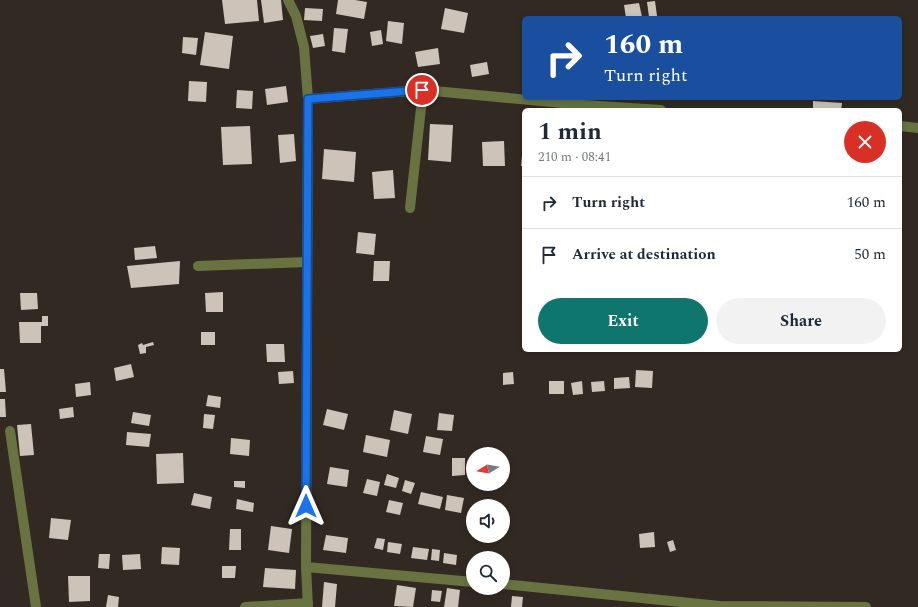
<!DOCTYPE html>
<meta charset="utf-8">
<style>
:root{--surface:#fff;--page:#f2f2f3;--text:#1f2937;--muted:#747a83;--line:#e0e1e3;--accent:#0f766e}
body{margin:0;font-family:Spectral,serif;background:var(--page);color:var(--text);height:100vh;display:flex;flex-direction:column;font-size:15px;white-space:nowrap}
*{box-sizing:border-box;margin:0}
p{font-size:13px;color:var(--muted)}
.icon{flex:none;width:22px;height:22px;fill:none;stroke:currentColor;stroke-width:2;stroke-linecap:round;stroke-linejoin:round}
.map{position:relative;flex:1;overflow:hidden}
.side{position:absolute;left:522px;top:108px;width:380px;height:244px;display:flex;flex-direction:column;background:var(--surface);border-radius:6px;box-shadow:0 2px 6px #0003}
.side>*{flex:none}
.banner{position:absolute;left:522px;top:16px;width:380px;height:84px;border-radius:6px;box-shadow:0 2px 6px #0003;background:#1a4fa0;color:#fff;overflow:hidden}
.needle{width:26px;rotate:259deg}
.controls{position:absolute;left:466px;top:447px;display:grid;gap:8px}
.controls a{display:grid;place-items:center;width:44px;height:44px;border-radius:50%;background:var(--surface);box-shadow:0 2px 6px #0003;font-size:20px}
.pin{position:absolute;display:grid;place-items:center;width:34px;height:34px;color:#fff;margin:-17px;border:2px solid #fff;border-radius:50%;box-shadow:0 1px 4px #0007}
.me{position:absolute;width:44px;margin:-22px;rotate:0deg;stroke-linejoin:round;filter:drop-shadow(0 0 3px #0008)}
.turn{display:flex;align-items:center;gap:14px;height:84px;padding:0 16px;font-size:18px}
.turn .icon{width:52px;height:52px;stroke-width:2.5}
.turn b{display:block;font-size:28px;line-height:34px}
.round{display:grid;place-items:center;flex:none;width:42px;height:42px;border-radius:21px;background:var(--page)}
.overview{display:flex;align-items:center;justify-content:space-between;height:68px;padding:0 16px}
h1{font-size:24px;font-weight:700;line-height:30px}
.button{display:flex;gap:8px;margin-top:auto;padding:8px 16px}
.button a{flex:1;height:46px;border-radius:24px;background:var(--accent);color:#fff;font-size:16px;font-weight:700;line-height:46px;text-align:center}
.button a+a{background:var(--page);color:var(--text)}
ul{padding:0;list-style:none}
li{display:flex;align-items:center;gap:12px;height:52px;padding:0 16px;border-top:1px solid var(--line)}
li div{flex:1}
li b{display:block;font-size:15px}
li em{font-style:normal}
.map>svg:first-child{display:block}
.building{fill:#cdc3b9}
.lines{fill:none;stroke-linecap:round;stroke-linejoin:round}
.minor{stroke:#687341;stroke-width:10}
.route-casing{stroke:#114b97;stroke-width:10}
.route{stroke:#1a73e8;stroke-width:7}
</style>
<div class="map">
<svg width="918" height="607" viewBox="0 0 918 607">
<rect width="100%" height="100%" fill="#322a22"/>
<!-- building -->
<g class="building">
<polygon points="222,0 257,0 259,21 225,24"/>
<polygon points="261,0 281,0 283,20 264,23"/>
<polygon points="338,0 355,0 367,2 364,19 336,14"/>
<polygon points="655,1 657,16 649,17 647,2"/>
<polygon points="639,3 642,17 626,18 624,5"/>
<polygon points="305,8 323,9 322,21 304,20"/>
<polygon points="445,8 468,13 464,33 441,29"/>
<rect x="596" y="16" width="19" height="2"/>
<polygon points="388,21 404,23 402,44 386,41"/>
<polygon points="334,28 348,29 345,53 332,51"/>
<polygon points="381,30 383,44 372,46 370,32"/>
<polygon points="205,32 233,36 229,69 200,65"/>
<polygon points="323,34 325,46 313,48 310,36"/>
<polygon points="183,37 198,38 196,55 182,53"/>
<polygon points="438,48 440,64 418,67 415,52"/>
<polygon points="487,62 489,74 472,77 470,65"/>
<polygon points="189,81 207,82 206,102 188,101"/>
<polygon points="286,86 288,102 267,105 265,89"/>
<polygon points="237,90 253,91 252,109 236,108"/>
<polygon points="813,101 842,103 841,110 813,110"/>
<polygon points="430,124 453,125 451,162 428,160"/>
<polygon points="250,126 252,164 223,165 221,127"/>
<polygon points="294,134 296,161 280,163 278,135"/>
<polygon points="504,141 505,166 483,166 482,142"/>
<polygon points="523,146 524,146 524,166 521,166"/>
<polygon points="324,149 356,152 354,182 322,179"/>
<polygon points="393,170 395,198 374,199 372,172"/>
<polygon points="358,232 376,234 374,255 356,253"/>
<polygon points="155,246 157,258 135,260 134,248"/>
<polygon points="180,261 179,284 131,288 127,266"/>
<polygon points="374,261 390,261 389,281 373,281"/>
<polygon points="223,292 223,312 206,312 205,293"/>
<polygon points="20,293 37,293 38,309 21,310"/>
<polygon points="42,316 48,316 48,326 41,326 41,343 20,343 19,322 42,322"/>
<rect x="201" y="332" width="14" height="13"/>
<polygon points="153,342 154,345 146,347 146,353 140,354 138,345 142,343 143,345"/>
<polygon points="266,344 284,344 285,362 267,362"/>
<polygon points="131,364 134,377 116,381 114,368"/>
<polygon points="0,369 4,369 6,392 0,392"/>
<polygon points="636,370 653,371 652,388 635,387"/>
<polygon points="293,371 294,383 279,384 278,372"/>
<polygon points="513,372 514,384 503,385 503,373"/>
<polygon points="629,377 630,388 614,389 614,378"/>
<rect x="549" y="381" width="15" height="13"/>
<polygon points="582,381 583,394 573,395 571,383"/>
<polygon points="604,381 605,391 592,392 591,382"/>
<polygon points="90,382 91,395 76,397 75,384"/>
<polygon points="208,395 221,397 220,408 206,406"/>
<polygon points="0,399 5,399 6,417 0,417"/>
<polygon points="73,407 74,417 60,419 59,409"/>
<polygon points="327,409 348,414 344,430 323,425"/>
<polygon points="394,410 412,414 408,434 390,430"/>
<polygon points="133,412 151,415 149,426 131,423"/>
<polygon points="439,413 454,415 452,431 437,430"/>
<polygon points="204,414 215,415 213,429 203,428"/>
<polygon points="31,424 34,455 20,456 17,425"/>
<polygon points="127,432 151,434 149,447 126,445"/>
<polygon points="366,435 390,440 387,457 363,452"/>
<polygon points="426,436 443,439 440,455 423,452"/>
<polygon points="231,438 250,440 249,456 230,454"/>
<polygon points="183,453 184,483 157,484 156,454"/>
<polygon points="452,458 465,458 465,475 452,476"/>
<polygon points="330,467 349,470 347,487 327,484"/>
<polygon points="387,474 399,478 396,488 384,485"/>
<polygon points="367,479 380,482 377,496 363,493"/>
<polygon points="405,480 415,483 411,494 402,491"/>
<polygon points="234,481 245,481 245,488 234,487"/>
<polygon points="421,492 443,497 440,509 418,504"/>
<polygon points="194,493 212,497 210,509 191,505"/>
<polygon points="447,495 464,498 461,513 445,510"/>
<polygon points="237,499 254,503 253,512 236,509"/>
<polygon points="389,500 403,503 400,515 386,512"/>
<polygon points="51,518 71,520 68,540 49,538"/>
<polygon points="271,526 292,529 289,553 268,550"/>
<polygon points="230,529 241,529 241,550 229,550"/>
<polygon points="654,532 655,547 640,548 639,534"/>
<polygon points="326,535 348,538 346,553 323,550"/>
<polygon points="377,538 385,539 383,550 374,548"/>
<polygon points="673,540 676,550 670,552 667,542"/>
<polygon points="388,542 402,544 400,554 387,552"/>
<polygon points="162,547 180,548 179,565 161,564"/>
<polygon points="413,547 429,549 427,560 411,558"/>
<polygon points="432,549 440,550 439,561 431,560"/>
<polygon points="444,553 457,555 456,565 443,563"/>
<polygon points="99,554 110,554 109,569 98,568"/>
<polygon points="140,554 141,569 123,570 122,555"/>
<polygon points="222,566 236,566 235,578 222,578"/>
<polygon points="265,568 296,570 295,589 263,587"/>
<polygon points="68,576 90,576 90,601 69,602"/>
<polygon points="324,582 337,584 335,607 322,607"/>
<polygon points="397,585 416,588 413,607 394,606"/>
<polygon points="447,588 460,590 458,607 444,607"/>
<polygon points="432,590 442,591 440,602 431,601"/>
<polygon points="108,595 119,597 118,607 106,607"/>
<polygon points="512,596 523,597 522,607 511,607"/>
</g>
<g class="lines">
<!-- minor -->
<g class="minor">
<polyline points="288,0 296,16 304,47 308,99 306,567 308,607"/>
<polyline points="308,99 423,90 584,105 661,110"/>
<polyline points="900,126 918,128"/>
<polyline points="410,208 423,90"/>
<polyline points="198,266 307,262"/>
<polyline points="10,431 36,607"/>
<polyline points="306,567 473,582"/>
<polyline points="503,584 720,606 866,607"/>
<polyline points="245,607 308,603"/>
</g>
</g>
<g class="lines">
<defs>
<polyline id="route" points="306,506 308,99 422,90"/>
</defs>
<!-- route casing -->
<use href="#route" class="route-casing"/>
<!-- route -->
<use href="#route" class="route"/>
</g>
</svg>
<div class="controls">
<a><svg class="needle" viewBox="-14 -14 28 28"><path d="M0-13l5 13h-10z" fill="#e53935"/><path d="M0 13l5-13h-10z" fill="#747a83"/></svg></a>
<a><svg class="icon" aria-label="sound" viewBox="0 0 24 24"><path d="M4 9h4l5-4v14l-5-4H4zM17 9q2 3 0 6"/></svg></a>
<a><svg class="icon" aria-label="search" viewBox="0 0 24 24"><circle cx="10" cy="10" r="6"/><path d="M15 15l6 6"/></svg></a>
</div>
<div class="pin" style="left:422px;top:90px;background:#d93025"><svg class="icon" aria-label="arrive" viewBox="0 0 24 24"><path d="M6 21V4h12l-3 4 3 4H6"/></svg></div>
<svg class="me" style="left:306px;top:506px" viewBox="-20 -20 40 40"><path d="M0-17L14 15 0 8-14 15z" fill="#1a73e8" stroke="#fff" stroke-width="4"/></svg>
<div class="banner">
<div class="turn"><svg class="icon" aria-label="right" viewBox="0 0 24 24"><path d="M7 20v-9h11M14 6l5 5-5 5"/></svg><div><b>160 m</b>Turn right</div></div>
</div>
<section class="side">
<div class="overview"><div><h1>1 min</h1><p>210 m · 08:41</p></div><a class="round" style="background:#d93025;color:#fff"><svg class="icon" aria-label="close" viewBox="0 0 24 24"><path d="M6 6l12 12M18 6L6 18"/></svg></a></div>
<ul>
<li><svg class="icon" aria-label="right" viewBox="0 0 24 24"><path d="M7 20v-9h11M14 6l5 5-5 5"/></svg><div><b>Turn right</b></div><em>160 m</em></li>
<li><svg class="icon" aria-label="arrive" viewBox="0 0 24 24"><path d="M6 21V4h12l-3 4 3 4H6"/></svg><div><b>Arrive at destination</b></div><em>50 m</em></li>
</ul>
<div class="button"><a>Exit</a><a>Share</a></div>
</section>
</div>
